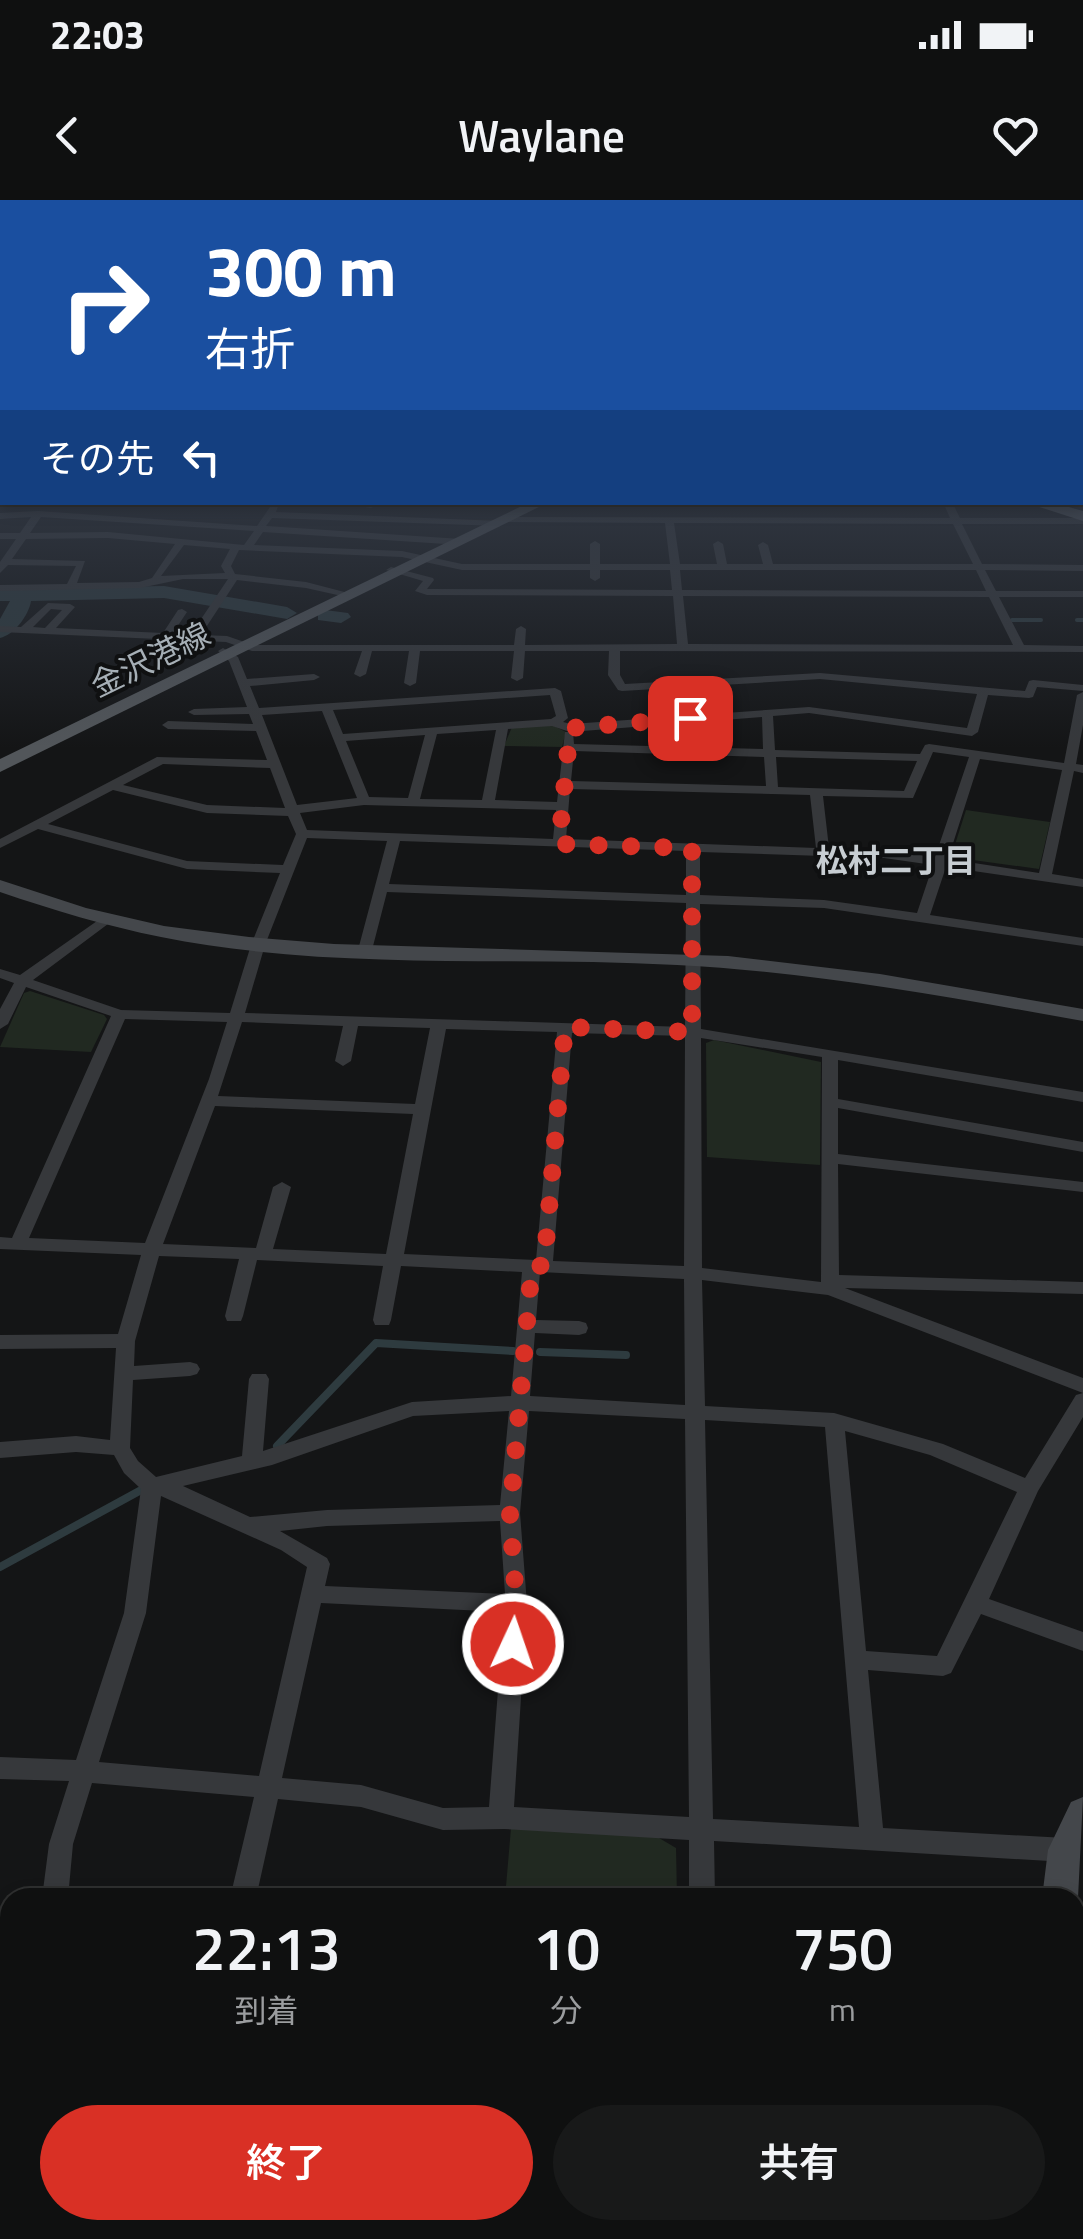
<!DOCTYPE html>
<html lang="ja">
<meta charset="utf-8">
<style>
:root{--surface:#0f1010;--page:#181919;--text:#f1f3f6;--muted:#9b9d9f;--line:#2f3030;--accent:#d93025}
body{margin:0;font-family:"Titillium Web","Noto Sans JP",sans-serif;background:var(--page);color:var(--text);height:100vh;display:flex;flex-direction:column;font-size:38px;white-space:nowrap}
*{box-sizing:border-box;margin:0}
p{font-size:32px;color:var(--muted)}
.icon{flex:none;width:55px;height:55px;fill:none;stroke:currentColor;stroke-width:2;stroke-linecap:round;stroke-linejoin:round}
.map{position:relative;flex:1;overflow:hidden}
.side{position:absolute;left:0px;top:1688px;width:1085px;height:352px;display:flex;flex-direction:column;background:var(--surface);border-radius:30px 30px 0 0;box-shadow:0 5px 15px #0003,0 0 0 2px var(--line)}
.side>*{flex:none}
.top-card{position:absolute;left:0px;top:0px;width:1085px;height:305px;box-shadow:0 5px 15px #0003,0 0 0 2px var(--line);background:#1a4fa0;color:#fff;overflow:hidden}
.pin{position:absolute;display:grid;place-items:center;width:85px;height:85px;color:#fff;margin:-42px;border-radius:20px;box-shadow:0 5px 15px #0006}
.me{position:absolute;width:110px;margin:-55px;rotate:3deg;stroke-linejoin:round;filter:drop-shadow(0 0 8px #0008)}
.turn{display:flex;align-items:center;gap:35px;height:210px;padding:0 40px;font-size:45px}
.turn .icon{width:130px;height:130px;stroke-width:2.5}
.turn b{display:block;font-size:70px;line-height:85px}
.then{display:flex;align-items:center;height:95px;padding:0 40px;background:#0003;gap:20px;font-size:38px}
.eta{display:flex;justify-content:space-evenly;align-items:center;height:170px;text-align:center}
.eta b{font-size:60px;font-weight:600;line-height:70px}
.button{display:flex;gap:20px;margin-top:auto;padding:20px 40px}
.button a{flex:1;height:115px;border-radius:60px;background:var(--accent);color:#fff;font-size:40px;font-weight:600;line-height:115px;text-align:center}
.button a+a{background:var(--page);color:var(--text)}
.status{display:flex;justify-content:space-between;align-items:center;height:70px;padding:0 50px;background:var(--surface);direction:ltr}
.status svg{height:28px;fill:currentColor}
header{display:flex;justify-content:space-between;align-items:center;height:130px;padding:0 40px;background:var(--surface);font-size:45px;font-weight:600}
.map>svg:first-child{display:block}
.green{fill:#212921}
.lines{fill:none;stroke-linecap:round;stroke-linejoin:round}
.stream-far1{stroke:#2e3b3f;stroke-width:4}
.stream{stroke:#2e3b3f;stroke-width:8}
.river{fill:#2e3b3f;fill-rule:evenodd}
.street{fill:#36383b;fill-rule:evenodd}
.secondary{fill:#44474b;fill-rule:evenodd}
.primary{fill:#52565a;fill-rule:evenodd}
.highway{fill:#62676c;fill-rule:evenodd}
.route{stroke:#d93025;stroke-width:18;stroke-dasharray:0 32.4}
.labels{text-anchor:middle;dominant-baseline:central;stroke-width:8;stroke-linejoin:round;paint-order:stroke}
.far-street-label{font-size:32px;fill:#a6afb6;stroke:#0f1011}
.far-neighbourhood-label{font-size:32px;font-weight:bold;fill:#c7cdd2;stroke:#0f1011}
</style>
<div class="status"><b>22:03</b><svg viewBox="0 0 49 12"><path d="M0 12V9h3v3zM5 12V6h3v6zM10 12V3h3v9zM15 12V0h3v12zM26 1h20v11H26zM47 4h2v5h-2z"/></svg></div>
<header><svg class="icon" aria-label="back" viewBox="0 0 24 24"><path d="M15 5l-7 7 7 7"/></svg>Waylane<svg class="icon" aria-label="heart" viewBox="0 0 24 24"><path d="M12 20l-8-8c-3-5 5-10 8-4 3-6 11-1 8 4z"/></svg></header>
<div class="map">
<svg width="1083" height="2039" viewBox="0 0 1083 2039">
<rect width="100%" height="100%" fill="#141516"/>
<!-- green -->
<g class="green">
<polygon points="550,524 566,532 562,547 504,546 512,527"/>
<polygon points="966,610 1050,622 1039,669 951,657"/>
<polygon points="30,791 104,815 107,819 91,852 0,847 24,793"/>
<polygon points="714,840 821,862 820,965 707,957 706,843"/>
<polygon points="511,1628 654,1635 676,1648 677,1697 505,1698"/>
</g>
<g class="lines">
<!-- stream-far1 -->
<g class="stream-far1">
<polyline points="1012,420 1041,420"/>
<polyline points="1077,420 1083,420"/>
</g>
<!-- stream -->
<g class="stream">
<polyline points="540,1152 626,1155"/>
<polyline points="277,1246 376,1143 513,1151"/>
<polyline points="0,1367 143,1289"/>
</g>
<!-- river -->
<g class="river">
<path d="M164 386 287 407 297 413 287 419 164 398 31 401C29 415 14 435 0 438V419L10 401H0V389Z"/>
<polygon points="325,410 348,413 351,417 341,423 318,420 318,412"/>
</g>
<!-- street -->
<g class="street">
<rect x="0" y="284" width="2" height="6"/>
<polygon points="142,302 188,302 184,305"/>
<path d="M214 302 279 303 276 312 501 321 505 317 950 318 943 302H952L960 318H1083V324H962L982 364 1083 365V371L985 370 996 391H1083V397H999L1024 445 1083 446V452L620 451V475L625 484 820 473 1025 491 1029 481 1033 480 1083 485V491L1037 487 1033 497 1029 498 988 495 978 532 972 536 809 513 773 516 775 550 920 554 925 545 929 544 1064 563 1077 495 1083 492V525L1076 564 1083 565V573L1074 571 1052 674 1083 679V687L946 667 930 715 1083 738V746L824 708 700 704 701 829 1083 892V902L838 860V899L1083 942V952L838 908V954L1083 982V992L838 964 839 1075 1083 1082V1094L845 1088 1083 1178V1217L1038 1291 989 1399 1083 1432V1451L981 1414 951 1473 943 1476 868 1470 883 1628 1066 1638 1075 1642 1078 1650 1075 1658 1066 1662 714 1641 715 1698H689V1640L504 1629 443 1630 361 1607 278 1599 256 1698H230L254 1597 92 1583 73 1644 68 1698H42L49 1644 69 1581 0 1579V1557L76 1560 124 1413 141 1289 124 1273 114 1255 76 1252 0 1258V1242L76 1236 110 1240 116 1148 0 1149V1135L118 1134 141 1055 0 1049V1037L12 1038 111 816 26 787 8 824 0 829V809L14 783 0 778V769L20 775 107 714 114 718 112 721 33 780 121 810 230 813 251 745 280 673 187 669 38 629 0 648V639L157 557 267 560 256 531 168 529 162 525 168 521 253 524 249 514 194 515 188 512 194 509 247 507 229 461 218 451 223 448 238 457 247 479 314 474 320 477 314 480 250 486 259 508 555 488 561 491 568 518 563 522 571 524 809 507 967 528 977 494 820 479 622 491 618 490 608 475 609 451H525L523 478 517 481 511 478 514 451H420L416 483 410 486 404 483 409 451H372L366 474 360 477 354 474 362 451H252L226 442 0 432V426L21 427 48 403 70 404 75 407 56 428 163 433 178 410 182 409 187 412 173 433 191 434 228 379H183L140 388 0 391V385L67 384 76 366 8 365 0 373V362L16 339H0V333H20L31 317 0 319V313L38 311 257 326 270 307ZM41 317 254 331 244 345 108 332 30 333ZM272 318 499 326 503 322 665 323 670 364H600V344L595 341 590 344V364H462L402 351 254 345 263 332 461 345 466 342 461 339 266 326ZM674 323 953 324 973 364H773L768 345 763 342 758 345 763 364H727L723 344 718 341 713 344 717 364H680ZM108 338 175 344 152 378 139 382 77 383 85 361 12 359 26 339ZM184 345 230 349 221 366 225 373 161 376ZM239 350 402 357 462 370H590V378L595 381 600 378V370H670L672 390 427 389 434 380 433 378 391 367 386 370 423 381 415 391 427 395 673 396 677 444 525 445 526 429 521 426 516 429 514 445H253L227 436 201 435 237 380 306 388 351 398 356 395 306 382 235 374 231 366ZM680 370H976L986 391 682 390ZM683 396 989 397 1013 445 688 444ZM51 409 62 410 45 428 33 427ZM550 495 556 516 551 519 343 534 333 510ZM322 511 357 598 297 605 262 515ZM762 517 763 549 574 544 573 532H565L557 602 495 600 508 529 552 526 570 532ZM496 530 482 600 420 599 437 534ZM425 535 408 598 369 597 346 541ZM574 551 764 557 766 586 571 581ZM933 552 969 557 935 657 884 650 829 648 823 596 913 598ZM776 557 917 561 904 591 778 587ZM980 559 1062 570 1039 673 948 659ZM163 564 270 568 285 608 207 605 123 585ZM570 589 810 595 816 648 566 639ZM113 590 207 613 288 616 296 634 283 665 187 661 48 624ZM364 605 556 610 553 639 307 630 300 613ZM307 638 387 641 358 750 365 754 372 750 387 692 686 703 685 827 245 813 265 745ZM400 641 686 651V695L389 684ZM700 652 884 658 933 665 917 713 824 700 700 695ZM125 819 227 822 209 879 145 1043 29 1038ZM242 822 343 826 335 861 343 866 351 861 358 826 430 828 415 904 218 896ZM446 829 557 832 536 1060 404 1054ZM572 833 685 836 684 1066 553 1061ZM701 838 822 857 821 1082 702 1068ZM215 906 413 914 386 1054 273 1049 291 987 282 982 273 987 256 1048 163 1044ZM159 1056 239 1059 225 1116 227 1121H241L243 1116 257 1060 383 1066 373 1120 375 1125H389L391 1120 401 1066 522 1072 511 1196 412 1202 263 1251 269 1179 266 1174H252L249 1179 242 1256 156 1277 138 1261 130 1248 133 1180 190 1176 197 1174 200 1169 197 1164 190 1162 134 1166 135 1141ZM540 1072 684 1079 685 1205 530 1196 535 1133 579 1135 586 1133 588 1128 586 1123 579 1121 536 1120ZM702 1080 828 1095 1083 1193 1076 1195 1025 1278 943 1244 834 1213 705 1206ZM509 1211 500 1305 327 1310 250 1317 183 1286 272 1265 413 1216ZM529 1211 685 1219 689 1617 514 1607 527 1404 520 1313ZM705 1220 825 1227 859 1627 713 1619ZM845 1231 930 1255 1017 1292 937 1456 866 1451ZM161 1296 281 1350 307 1367 259 1576 99 1562 146 1413ZM500 1321 505 1394 325 1386 330 1364 327 1358 280 1331 327 1326ZM321 1403 504 1412 489 1607 443 1608 361 1585 282 1578Z"/>
<polygon points="336,302 372,302 376,305 371,308"/>
<polygon points="0,1718 10,1720 10,1744 0,1742"/>
<polygon points="1075,1826 1083,1828 1083,1856 1075,1854"/>
<polygon points="216,2030 246,2030 243,2039 213,2039"/>
</g>
<!-- secondary -->
<g class="secondary">
<path d="M0 680 86 708 164 726 249 737 334 744 728 756 880 774 1083 809V821C948 797 813 772 677 765 506 756 330 771 161 737 106 726 53 710 0 692Z"/>
<polygon points="1083,1597 1078,1698 1075,1705 1075,1698 1042,1698 1048,1650 1071,1602"/>
<polygon points="1075,2011 1083,2014 1083,2039 1050,2039 1049,2030 1075,2030"/>
</g>
<!-- primary -->
<polygon class="primary" points="530,302 549,302 0,572 0,559"/>
<!-- highway -->
<g class="highway">
<rect x="1082" y="275" width="1" height="10"/>
<polygon points="1024,302 1051,302 1083,311 1083,321"/>
</g>
</g>
<!-- sky -->
<linearGradient id="sky" x2="0" y2="1"><stop stop-color="#0b0c0c"/><stop offset="0.48" stop-color="#343b47"/><stop offset="1" stop-color="#343b47" stop-opacity="0"/></linearGradient>
<rect width="1083" height="548" fill="url(#sky)"/>
<g class="lines">
<!-- route -->
<polyline class="route" points="513,1444 516,1400 510,1314 532,1065 544,1066 565,827 692,832 692,648 559,644 570,528 690,518"/>
</g>
<g class="labels">
<!-- far-street labels -->
<g class="far-street-label">
<text transform="translate(150 459) rotate(-26)">金沢港線</text>
</g>
<!-- far-neighbourhood labels -->
<g class="far-neighbourhood-label">
<text x="896" y="660">松村二丁目</text>
</g>
</g>
</svg>
<div class="pin" style="left:690px;top:518px;background:#d93025"><svg class="icon" aria-label="arrive" viewBox="0 0 24 24"><path d="M6 21V4h12l-3 4 3 4H6"/></svg></div>
<svg class="me" style="left:513px;top:1444px" viewBox="-20 -20 40 40"><circle r="17" fill="#d93025" stroke="#fff" stroke-width="3"/><path d="M0-11L8 9 0 5-8 9z" fill="#fff"/></svg>
<div class="top-card">
<div class="turn"><svg class="icon" aria-label="right" viewBox="0 0 24 24"><path d="M7 20v-9h11M14 6l5 5-5 5"/></svg><div><b>300 m</b>右折</div></div>
<div class="then">その先<svg class="icon" aria-label="left" viewBox="0 0 24 24"><path d="M17 20v-9H6M10 6l-5 5 5 5"/></svg></div>
</div>
<section class="side">
<div class="eta">
<div><b>22:13</b><p>到着</p></div>
<div><b>10</b><p>分</p></div>
<div><b>750</b><p>m</p></div>
</div>
<div class="button"><a>終了</a><a>共有</a></div>
</section>
</div>
